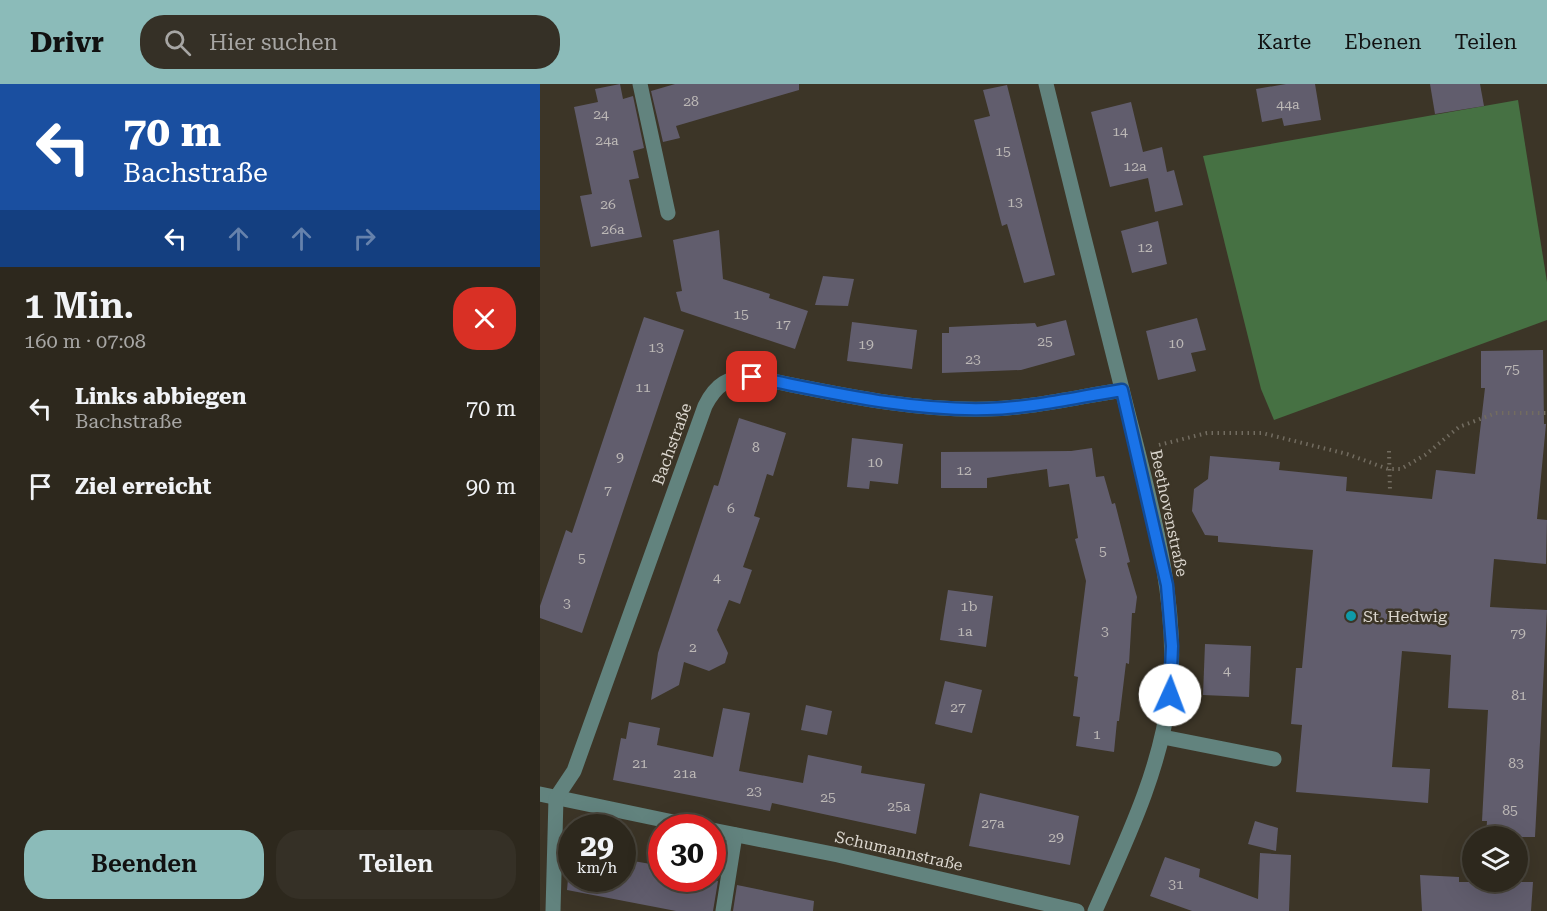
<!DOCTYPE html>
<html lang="de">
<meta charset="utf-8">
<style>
:root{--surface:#2d281d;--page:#353026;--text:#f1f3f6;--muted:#a7a6a4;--line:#48443b;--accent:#8bbbb9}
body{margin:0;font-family:"Roboto Serif",serif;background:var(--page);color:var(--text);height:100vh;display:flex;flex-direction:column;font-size:22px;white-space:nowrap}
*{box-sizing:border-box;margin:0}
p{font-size:20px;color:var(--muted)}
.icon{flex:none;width:33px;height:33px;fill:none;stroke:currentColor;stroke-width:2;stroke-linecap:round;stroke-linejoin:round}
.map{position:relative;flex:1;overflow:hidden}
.drawer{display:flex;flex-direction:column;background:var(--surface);width:540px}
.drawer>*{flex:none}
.banner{background:#1a4fa0;color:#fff;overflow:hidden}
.tools{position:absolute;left:922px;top:742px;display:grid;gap:12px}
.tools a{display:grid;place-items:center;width:66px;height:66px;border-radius:50%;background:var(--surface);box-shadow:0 6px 24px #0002,0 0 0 2px var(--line);font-size:30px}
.speed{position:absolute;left:18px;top:730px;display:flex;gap:12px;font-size:30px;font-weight:700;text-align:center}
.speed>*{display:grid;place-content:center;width:78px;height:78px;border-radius:50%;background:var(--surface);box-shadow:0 6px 24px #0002,0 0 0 2px var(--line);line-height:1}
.speed small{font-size:15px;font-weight:400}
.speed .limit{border:9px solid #d22;background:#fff;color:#111}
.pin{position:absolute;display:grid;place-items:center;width:51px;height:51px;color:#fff;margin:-26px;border-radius:12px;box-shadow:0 3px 9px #0006}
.me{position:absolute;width:66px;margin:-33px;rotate:2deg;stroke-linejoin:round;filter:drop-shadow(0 0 4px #0008)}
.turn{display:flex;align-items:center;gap:21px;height:126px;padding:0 24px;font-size:27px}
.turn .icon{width:78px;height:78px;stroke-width:2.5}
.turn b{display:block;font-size:42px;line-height:51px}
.lanes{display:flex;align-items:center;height:57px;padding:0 24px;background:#0003;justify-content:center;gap:30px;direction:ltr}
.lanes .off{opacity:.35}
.round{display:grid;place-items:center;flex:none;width:63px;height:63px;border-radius:24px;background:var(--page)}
.overview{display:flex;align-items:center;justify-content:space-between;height:102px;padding:0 24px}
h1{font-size:36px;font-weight:600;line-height:45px}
.primary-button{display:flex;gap:12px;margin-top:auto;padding:12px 24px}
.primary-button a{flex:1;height:69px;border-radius:24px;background:var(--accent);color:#111;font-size:24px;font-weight:600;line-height:69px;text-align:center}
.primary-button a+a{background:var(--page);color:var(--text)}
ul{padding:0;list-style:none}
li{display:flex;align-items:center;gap:18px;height:78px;padding:0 24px}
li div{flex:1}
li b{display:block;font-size:22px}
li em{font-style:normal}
header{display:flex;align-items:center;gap:36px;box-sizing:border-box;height:84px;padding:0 30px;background:var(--accent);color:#111}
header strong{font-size:28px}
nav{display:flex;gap:33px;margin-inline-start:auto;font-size:21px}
.search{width:420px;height:54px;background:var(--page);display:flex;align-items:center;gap:15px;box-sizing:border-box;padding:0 21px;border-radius:24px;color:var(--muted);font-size:22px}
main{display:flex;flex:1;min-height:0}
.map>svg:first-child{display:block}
.forest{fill:#467143}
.building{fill:#615d6d}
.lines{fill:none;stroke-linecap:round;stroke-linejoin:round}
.path{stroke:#726c60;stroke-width:4;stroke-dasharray:1.5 4.5;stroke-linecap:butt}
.minor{stroke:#62837e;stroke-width:15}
.route-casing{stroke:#114b97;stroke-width:15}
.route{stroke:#1a73e8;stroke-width:10}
.culture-dot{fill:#0f9aa8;stroke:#3c3527;stroke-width:2}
.labels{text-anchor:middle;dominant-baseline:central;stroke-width:5;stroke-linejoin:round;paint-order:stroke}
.number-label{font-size:14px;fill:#bcb8b6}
.street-label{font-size:16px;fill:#dbd6ce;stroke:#3c3527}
.poi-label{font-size:16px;fill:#dbd6ce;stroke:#3c3527;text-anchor:start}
</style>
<header>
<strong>Drivr</strong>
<div class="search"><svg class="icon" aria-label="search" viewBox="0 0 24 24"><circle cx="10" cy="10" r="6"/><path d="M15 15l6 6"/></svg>Hier suchen</div>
<nav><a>Karte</a><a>Ebenen</a><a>Teilen</a></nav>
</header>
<main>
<section class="drawer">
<div class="banner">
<div class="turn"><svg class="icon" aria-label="left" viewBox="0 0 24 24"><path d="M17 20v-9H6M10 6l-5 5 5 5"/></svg><div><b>70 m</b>Bachstraße</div></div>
<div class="lanes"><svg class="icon" aria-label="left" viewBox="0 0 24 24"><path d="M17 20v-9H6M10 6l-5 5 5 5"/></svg><svg class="icon off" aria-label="ahead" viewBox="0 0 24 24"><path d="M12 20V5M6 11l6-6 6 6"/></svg><svg class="icon off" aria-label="ahead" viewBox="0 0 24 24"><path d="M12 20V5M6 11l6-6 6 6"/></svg><svg class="icon off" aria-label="right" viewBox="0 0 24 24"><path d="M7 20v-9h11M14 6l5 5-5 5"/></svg></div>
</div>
<div class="overview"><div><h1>1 Min.</h1><p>160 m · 07:08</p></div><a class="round" style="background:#d93025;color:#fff"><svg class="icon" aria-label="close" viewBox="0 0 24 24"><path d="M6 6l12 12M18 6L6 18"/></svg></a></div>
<ul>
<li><svg class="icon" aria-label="left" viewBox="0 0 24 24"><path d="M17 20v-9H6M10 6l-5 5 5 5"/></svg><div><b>Links abbiegen</b><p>Bachstraße</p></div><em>70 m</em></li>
<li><svg class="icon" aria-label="arrive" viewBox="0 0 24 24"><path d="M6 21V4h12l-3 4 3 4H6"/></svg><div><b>Ziel erreicht</b></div><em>90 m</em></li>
</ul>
<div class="primary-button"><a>Beenden</a><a>Teilen</a></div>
</section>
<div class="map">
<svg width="1007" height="827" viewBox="0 0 1007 827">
<rect width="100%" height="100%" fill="#3c3527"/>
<!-- forest -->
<polygon class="forest" points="978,16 1007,198 1007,236 734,336 721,305 663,72"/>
<!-- building -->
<g class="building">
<polygon points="80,0 83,15 93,12 104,64 93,67 99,94 89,96 102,153 51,163 40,112 52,110 34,23 58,18 55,5"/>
<polygon points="135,0 259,0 259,6 136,42 140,54 123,58 111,7"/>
<polygon points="746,0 775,0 781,36 744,42 742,34 722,38 716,5"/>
<polygon points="890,0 940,0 944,22 895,30"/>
<polygon points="467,1 515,191 484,199 467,140 462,142 434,36 450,32 443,6"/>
<polygon points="591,18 603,68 622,63 627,88 634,86 643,121 615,128 608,94 570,103 551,28"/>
<polygon points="618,137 627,180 592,189 581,147"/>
<polygon points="179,146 183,195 230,210 229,214 268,227 255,265 141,227 136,208 142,207 133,156"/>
<polygon points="283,192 314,195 308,222 275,221"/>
<polygon points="104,233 144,246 42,549 0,534 0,522 26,446 32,449"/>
<polygon points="657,234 666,266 651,269 656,287 618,296 606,247"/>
<polygon points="526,236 535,271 481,286 402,289 402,249 409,249 409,243 495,239 497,243"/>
<polygon points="312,238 377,246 372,285 307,277"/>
<polygon points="1003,266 1004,340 1006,340 997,435 1007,436 1006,480 954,475 950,523 1007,526 995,753 946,753 947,737 942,737 948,626 908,624 911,571 862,567 852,683 890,685 888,719 756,708 762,641 751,640 756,584 762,584 773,466 678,458 678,452 665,451 652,427 654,405 668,395 670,372 740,378 739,386 807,393 806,407 892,415 896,386 935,390 945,304 941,304 941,267"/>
<polygon points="199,334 246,349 233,392 227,390 214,432 220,434 203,483 212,486 200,520 189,516 177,546 188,569 185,579 169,587 144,578 139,601 111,616 118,569 174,401 178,402"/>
<polygon points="312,354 363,360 358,400 330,397 329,405 307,403"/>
<polygon points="552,364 556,393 564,392 572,420 575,419 590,478 587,479 597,513 595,529 592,529 589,580 586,579 579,637 577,637 574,668 536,662 540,633 533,632 538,593 534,592 546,497 535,455 538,454 529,400 509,403 507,385 447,394 447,404 401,404 401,368 531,367"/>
<polygon points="408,506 453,512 446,563 400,556"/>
<polygon points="665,560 711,562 709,613 663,611"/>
<polygon points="405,597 442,606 432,649 395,640"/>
<polygon points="266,621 292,627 287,651 261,646"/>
<polygon points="183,624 210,629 199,687 263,699 268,671 322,682 321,689 385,700 376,750 232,719 230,727 73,696 81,654 86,655 89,638 120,644 117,661 173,673"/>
<polygon points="440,709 539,732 530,781 429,762"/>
<polygon points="715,737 738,744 736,767 708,760"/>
<polygon points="720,769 751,771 749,827 652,827 610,812 625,773 660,785 659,793 718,815"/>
<polygon points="82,775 122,782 122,795 178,797 173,827 136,827 27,806 28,795 82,795"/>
<polygon points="880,791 919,793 919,798 993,798 991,827 882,827"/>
<polygon points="197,801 274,817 273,827 193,827"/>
</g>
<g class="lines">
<!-- path -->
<g class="path">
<polyline points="619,361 667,349 722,349 807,370 848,385 861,385 885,371 919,343 956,329 1007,329"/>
<polyline points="849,367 850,407"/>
</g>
<!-- minor -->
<g class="minor">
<polyline points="100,0 128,129"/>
<path d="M506 0C531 102 556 203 582 305 605 399 642 516 629 613 620 688 585 759 555 827"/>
<polyline points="623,653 734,675"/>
<polyline points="0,710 162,744"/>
<polyline points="172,746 298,771 537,827"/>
<path d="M13 827 16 714 34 687 165 322C176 300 188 293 212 293 290 308 367 327 447 325 492 324 537 313 582 306"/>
<polyline points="183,827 195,751"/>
</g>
</g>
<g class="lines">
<defs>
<path id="route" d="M212 293C290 308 367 327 447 325 492 324 537 313 582 306L627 501 632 562 630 611"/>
</defs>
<!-- route casing -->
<use href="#route" class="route-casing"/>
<!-- route -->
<use href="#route" class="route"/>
</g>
<!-- markers -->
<circle class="culture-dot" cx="811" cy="532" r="6"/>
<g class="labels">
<!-- number labels -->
<g class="number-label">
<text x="151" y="17">28</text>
<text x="748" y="20">44a</text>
<text x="61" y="30">24</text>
<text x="580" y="47">14</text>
<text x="67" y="56">24a</text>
<text x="463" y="67">15</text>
<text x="595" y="82">12a</text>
<text x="475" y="118">13</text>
<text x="68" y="120">26</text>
<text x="73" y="145">26a</text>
<text x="605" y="163">12</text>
<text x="201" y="230">15</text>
<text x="243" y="240">17</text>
<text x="505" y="257">25</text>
<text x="636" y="259">10</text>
<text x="326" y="260">19</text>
<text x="116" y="263">13</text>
<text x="433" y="275">23</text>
<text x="972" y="285">75</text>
<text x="103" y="303">11</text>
<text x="216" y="363">8</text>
<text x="80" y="373">9</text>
<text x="335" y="378">10</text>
<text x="424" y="386">12</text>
<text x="68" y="406">7</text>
<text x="191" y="424">6</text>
<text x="563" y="467">5</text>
<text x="42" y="474">5</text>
<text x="177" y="493">4</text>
<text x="27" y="519">3</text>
<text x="429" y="522">1b</text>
<text x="425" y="547">1a</text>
<text x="565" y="547">3</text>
<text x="978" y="549">79</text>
<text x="153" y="563">2</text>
<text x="687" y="586">4</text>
<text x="979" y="611">81</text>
<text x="418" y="623">27</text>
<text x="557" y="650">1</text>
<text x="100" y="679">21</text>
<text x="976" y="679">83</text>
<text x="145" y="689">21a</text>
<text x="214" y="707">23</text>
<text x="288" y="713">25</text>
<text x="359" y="722">25a</text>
<text x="970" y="726">85</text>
<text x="453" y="739">27a</text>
<text x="516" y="753">29</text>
<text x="636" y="800">31</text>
</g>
<!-- street labels -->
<g class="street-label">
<text transform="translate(132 360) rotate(-70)">Bachstraße</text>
<text transform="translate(629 429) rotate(78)">Beethovenstraße</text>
<text transform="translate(359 767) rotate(13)">Schumannstraße</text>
</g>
<!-- poi labels -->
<g class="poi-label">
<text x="823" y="532">St. Hedwig</text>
</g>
</g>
</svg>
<div class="tools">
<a><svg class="icon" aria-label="layers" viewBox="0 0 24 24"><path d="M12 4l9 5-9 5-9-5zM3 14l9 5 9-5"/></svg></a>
</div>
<div class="speed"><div>29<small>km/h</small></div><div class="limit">30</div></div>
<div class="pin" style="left:212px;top:293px;background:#d93025"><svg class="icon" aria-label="arrive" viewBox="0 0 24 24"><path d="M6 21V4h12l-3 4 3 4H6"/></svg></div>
<svg class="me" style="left:630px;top:611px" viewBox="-20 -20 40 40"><circle r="19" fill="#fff"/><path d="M0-13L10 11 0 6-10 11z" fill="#1a73e8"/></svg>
</div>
</main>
